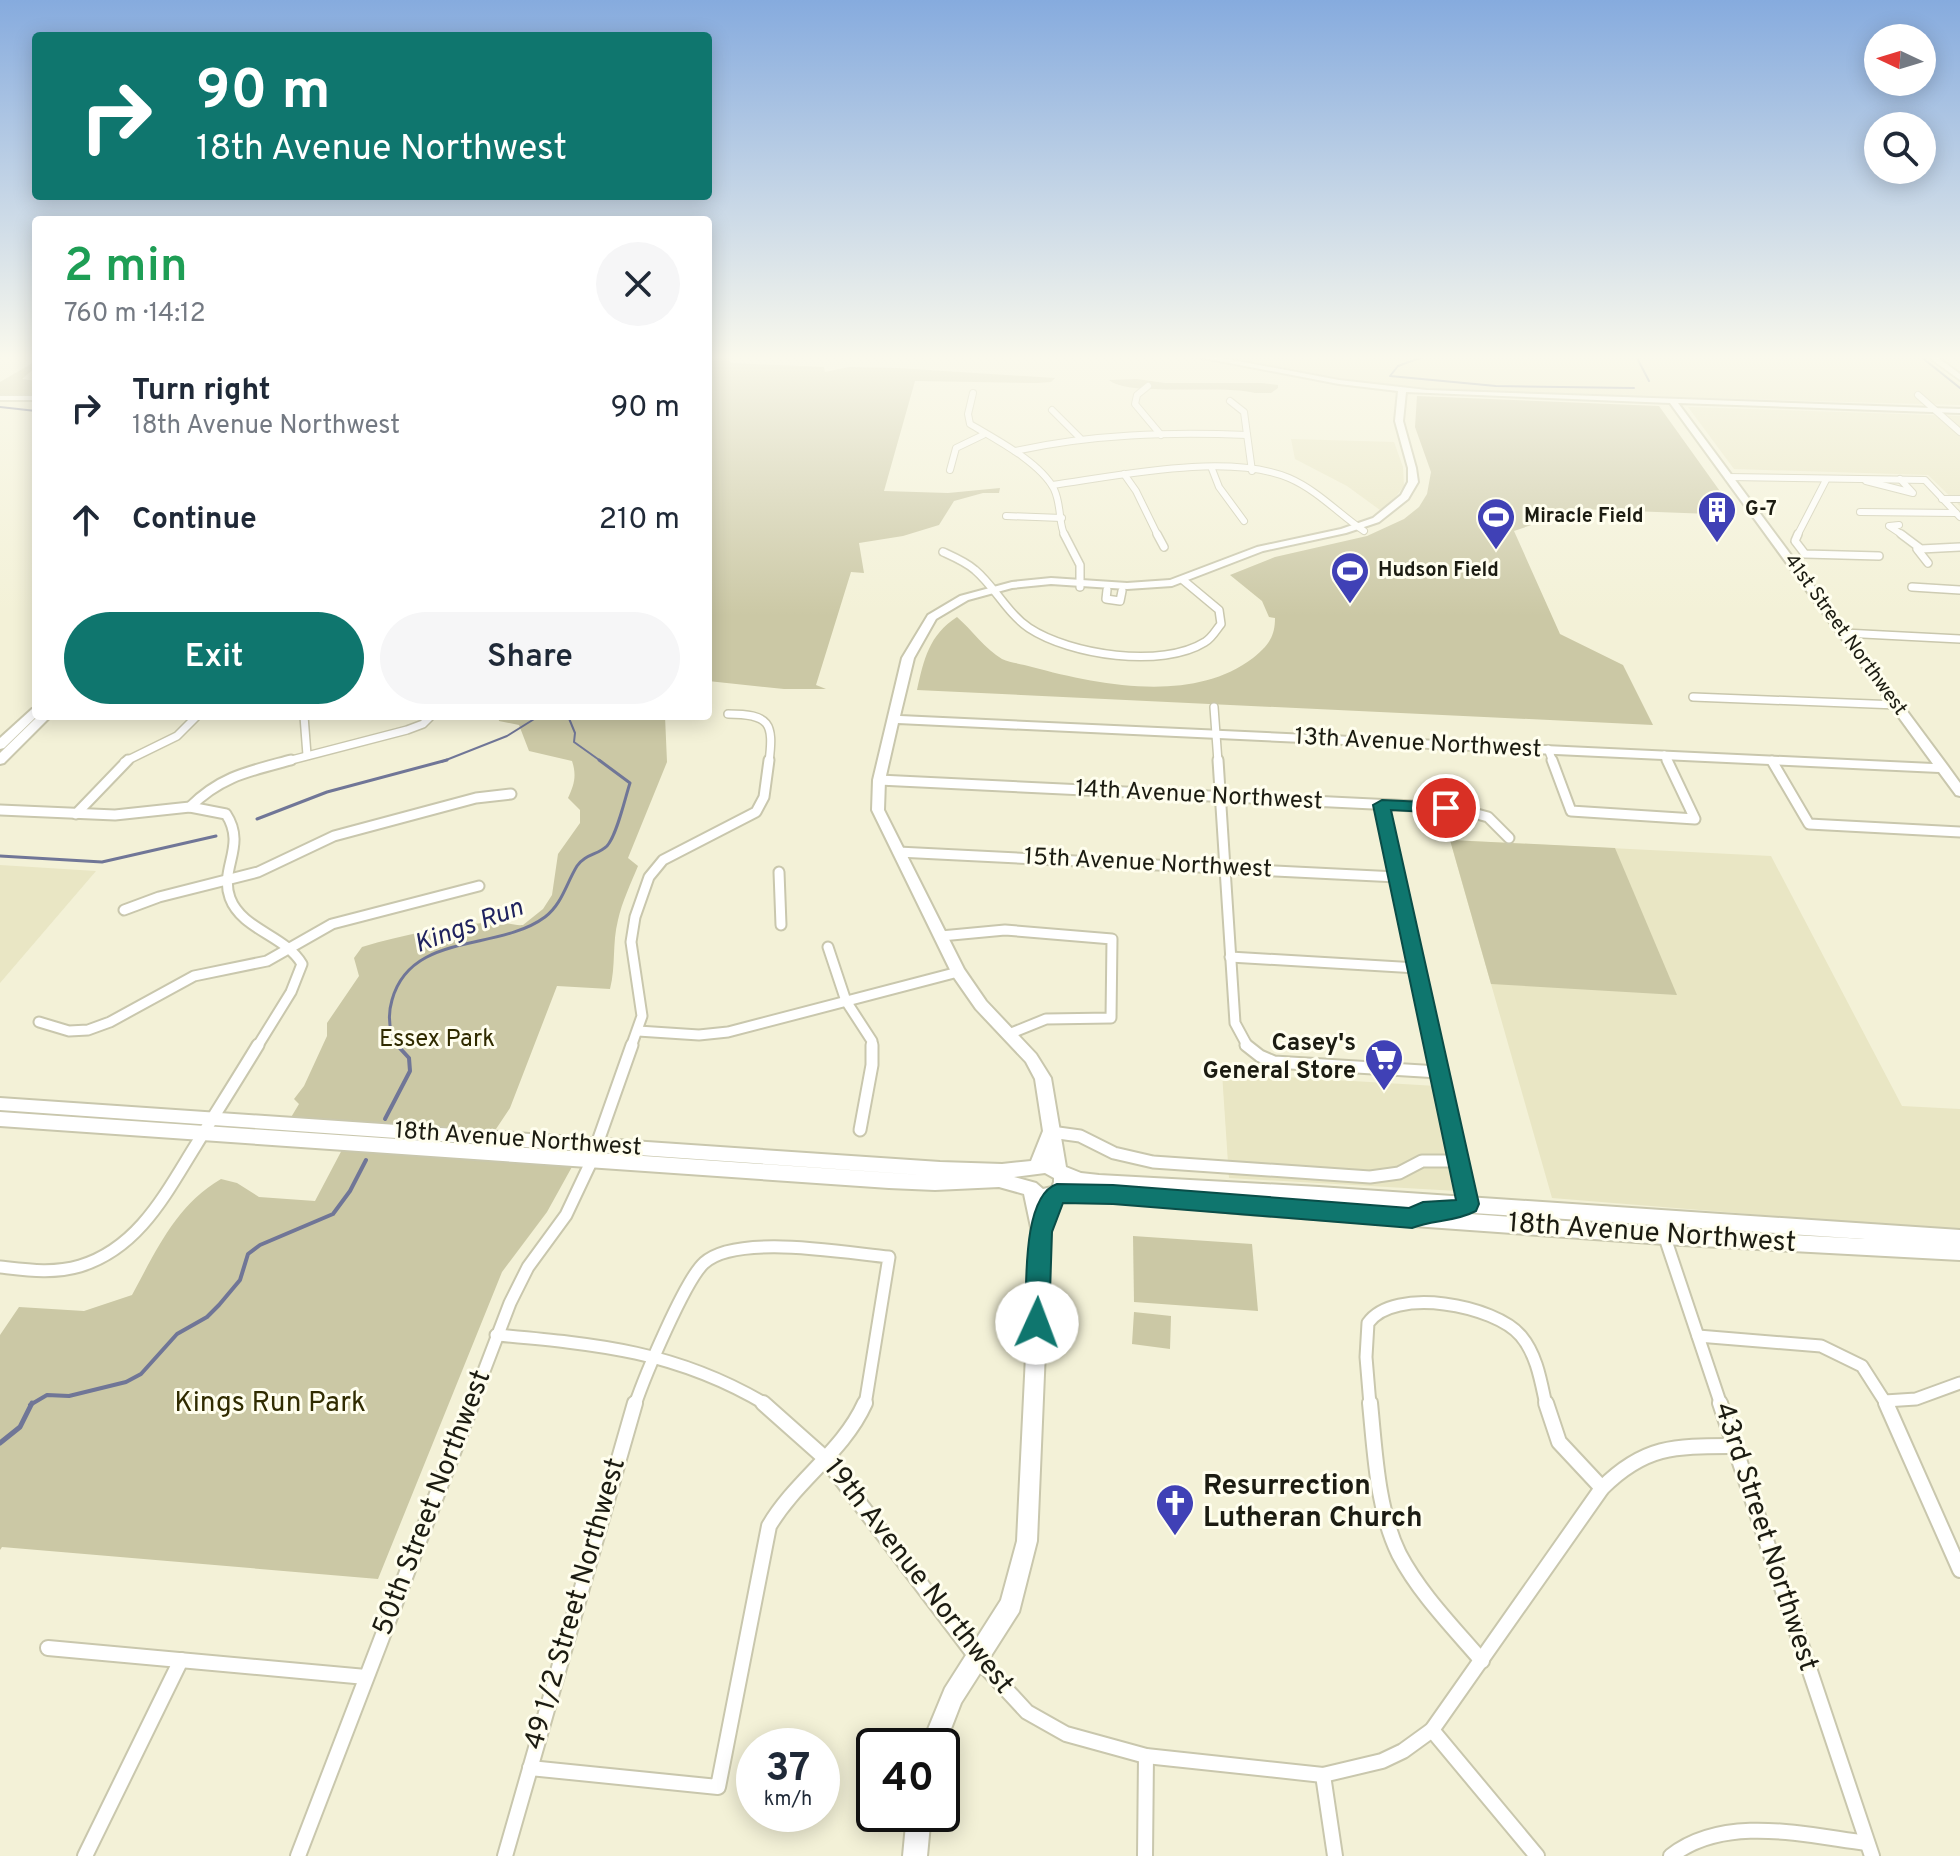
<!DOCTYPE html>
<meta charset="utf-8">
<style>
:root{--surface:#fff;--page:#f6f6f7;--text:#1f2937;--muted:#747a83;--accent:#0f766e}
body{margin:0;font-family:Overpass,sans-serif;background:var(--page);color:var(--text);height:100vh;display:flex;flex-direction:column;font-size:30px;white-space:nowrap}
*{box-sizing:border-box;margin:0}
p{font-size:26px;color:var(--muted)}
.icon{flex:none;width:44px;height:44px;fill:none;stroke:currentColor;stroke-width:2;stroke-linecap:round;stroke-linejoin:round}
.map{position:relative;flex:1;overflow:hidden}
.drawer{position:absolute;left:32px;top:216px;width:680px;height:504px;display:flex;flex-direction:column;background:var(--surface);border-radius:8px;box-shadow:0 4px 20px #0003}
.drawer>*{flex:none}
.hud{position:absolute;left:32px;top:32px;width:680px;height:168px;border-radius:8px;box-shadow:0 4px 20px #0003;background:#0f766e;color:#fff;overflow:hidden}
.needle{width:52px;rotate:274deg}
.buttons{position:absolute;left:1864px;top:24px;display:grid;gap:16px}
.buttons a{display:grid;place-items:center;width:72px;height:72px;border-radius:50%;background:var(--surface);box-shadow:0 4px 20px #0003;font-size:40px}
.speed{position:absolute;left:736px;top:1728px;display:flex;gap:16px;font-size:40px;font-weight:700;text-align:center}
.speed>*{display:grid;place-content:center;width:104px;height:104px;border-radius:50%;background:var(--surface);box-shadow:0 4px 20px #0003;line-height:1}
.speed small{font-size:20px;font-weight:400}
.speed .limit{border:4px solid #111;border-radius:12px;background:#fff;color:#111}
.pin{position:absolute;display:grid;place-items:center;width:68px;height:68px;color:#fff;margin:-34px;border:4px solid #fff;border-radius:50%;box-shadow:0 2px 8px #0007}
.me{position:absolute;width:88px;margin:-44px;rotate:2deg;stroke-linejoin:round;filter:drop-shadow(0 0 6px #0008)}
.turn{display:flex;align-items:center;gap:28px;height:168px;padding:0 32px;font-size:36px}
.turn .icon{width:104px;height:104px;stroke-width:2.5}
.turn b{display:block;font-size:56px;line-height:68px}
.round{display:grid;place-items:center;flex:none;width:84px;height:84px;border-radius:42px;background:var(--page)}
.headline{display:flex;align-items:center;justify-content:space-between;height:136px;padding:0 32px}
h1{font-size:48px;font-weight:600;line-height:60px;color:#1e9e55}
.button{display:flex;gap:16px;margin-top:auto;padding:16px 32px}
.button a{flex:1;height:92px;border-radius:48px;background:var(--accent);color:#fff;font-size:32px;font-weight:600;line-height:92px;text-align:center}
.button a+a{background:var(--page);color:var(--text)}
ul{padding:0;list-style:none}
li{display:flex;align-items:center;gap:24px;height:112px;padding:0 32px}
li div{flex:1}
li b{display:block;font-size:30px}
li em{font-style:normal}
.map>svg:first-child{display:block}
.built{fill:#e9e6c4}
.green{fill:#cbc8a5}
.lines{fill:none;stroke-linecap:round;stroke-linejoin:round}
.stream-far3{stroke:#707697;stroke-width:2}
.stream-far2{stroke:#707697;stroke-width:3}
.stream-far1{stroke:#707697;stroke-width:4}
.stream{stroke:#707697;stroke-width:5}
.street-far4-casing{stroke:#c9c7ad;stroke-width:8}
.street-far3-casing{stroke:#c9c7ad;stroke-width:10}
.street-far2-casing{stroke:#c9c7ad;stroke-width:13}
.street-far1-casing{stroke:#c9c7ad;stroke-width:15}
.street-casing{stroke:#c9c7ad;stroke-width:18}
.secondary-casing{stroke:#c9c7ad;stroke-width:4}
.primary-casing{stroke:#c9c7ad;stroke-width:4}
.street-far4{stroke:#fff;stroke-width:6}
.street-far3{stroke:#fff;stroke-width:7}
.street-far2{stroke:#fff;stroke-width:9}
.street-far1{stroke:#fff;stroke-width:11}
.street{stroke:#fff;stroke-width:14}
.secondary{fill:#fff;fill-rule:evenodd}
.primary{fill:#fff;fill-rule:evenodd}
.route{fill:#0f766e;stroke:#0a4d48;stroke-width:2}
.labels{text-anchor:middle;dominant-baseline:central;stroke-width:6;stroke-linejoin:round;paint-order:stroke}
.far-poi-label{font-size:20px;font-weight:bold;fill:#1c1c12;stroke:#fffeee;text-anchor:start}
.far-street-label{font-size:20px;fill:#1c1c12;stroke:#fffeee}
.street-label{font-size:24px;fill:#1c1c12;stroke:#fffeee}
.park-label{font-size:24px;fill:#302b00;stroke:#fffeee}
.poi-label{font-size:24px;font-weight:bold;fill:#1c1c12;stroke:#fffeee;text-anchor:end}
.water-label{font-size:26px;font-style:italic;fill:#20235f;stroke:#fffeee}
.near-street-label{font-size:28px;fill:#1c1c12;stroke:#fffeee}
.near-park-label{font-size:28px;fill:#302b00;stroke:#fffeee}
.near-poi-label{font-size:28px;font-weight:bold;fill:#1c1c12;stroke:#fffeee;text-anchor:start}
</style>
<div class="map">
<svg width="1960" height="1856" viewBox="0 0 1960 1856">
<rect width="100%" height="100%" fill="#f3f1d7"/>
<!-- built -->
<g class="built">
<polygon points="1220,356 1294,359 1923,356 1960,385 1960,405 1455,391 1342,379"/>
<polygon points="1688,407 1960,416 1960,506 1928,475 1734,469"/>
<polygon points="1291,439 1394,442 1403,467 1404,486 1394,499 1380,510 1347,486 1295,459"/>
<polygon points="1450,840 1771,856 1902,1106 1960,1109 1960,1231 1552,1198"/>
<polygon points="0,865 96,871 0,983"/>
<polygon points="1222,1073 1436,1086 1457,1191 1229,1178"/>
</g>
<!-- green -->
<g class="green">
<polygon points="708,356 730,356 729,361 732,363 824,367 825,372 849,367 898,368 1055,378 1051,382 1037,383 915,381 884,491 948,493 1000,488 999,493 983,493 954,501 939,525 903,536 859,543 864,573 851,572 816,685 826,689 784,689 708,681"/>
<polygon points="36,361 36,367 22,379 36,381 36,395 0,395 0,382"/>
<path d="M1137 379 1165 383H1262L1278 385V388L1271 393H1255C1224 384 1127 397 1109 380Z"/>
<path d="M1417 396 1659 406 1737 515 1578 509 1514 531 1560 634 1623 665 1653 725 917 690C924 659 929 635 957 617 971 629 986 650 1002 659 1011 663 1023 664 1032 667 1099 685 1193 704 1253 658 1268 646 1275 637 1275 618L1269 617 1262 601 1230 575 1275 557 1367 536 1404 519 1419 507 1427 494 1431 472 1415 427Z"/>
<path d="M498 716H665L667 762 628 858 638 866C631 883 622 902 618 920 612 943 616 966 610 989L557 986 510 1108 494 1132 290 1119 299 1104 294 1099 304 1086 327 1036V1023L359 976 354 958 362 947C405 934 448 926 492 922 503 921 513 926 523 925L543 909 552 895 558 854 580 823V810L568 798C574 785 577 776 572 761L529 751 519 725 499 721Z"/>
<polygon points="1450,840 1615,848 1677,995 1491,984"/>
<path d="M344 1146 573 1165 547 1212 502 1272 378 1579 2 1547 0 1550V1335L19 1307 84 1311 132 1295C156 1251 176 1205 221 1179L237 1183 259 1197 315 1201Z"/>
<polygon points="1133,1236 1252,1244 1258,1311 1134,1302"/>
<polygon points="1134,1312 1171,1316 1170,1349 1132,1344"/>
</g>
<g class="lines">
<!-- stream-far3 -->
<g class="stream-far3">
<polyline points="1425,356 1398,366 1390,376 1496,386 1634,388"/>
<polyline points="1636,356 1649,381"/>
<polyline points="1920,356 1960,388"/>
<polyline points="0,407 36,411"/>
<polyline points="568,716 575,733 574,742 602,762"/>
<polyline points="441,762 507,736 539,716"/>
</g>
<!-- stream-far2 -->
<g class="stream-far2">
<polyline points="257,819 327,792 447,760"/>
<polyline points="0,856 102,862 216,836"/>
<path d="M398 1047C389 1032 387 1017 392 1000 411 931 498 952 545 917 562 904 566 884 577 866 585 854 598 855 607 846 617 835 625 798 630 783L599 760"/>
</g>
<!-- stream-far1 -->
<g class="stream-far1">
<polyline points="385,1119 410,1071 409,1058 397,1045"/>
<polyline points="30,1405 47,1395 69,1396 126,1382 141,1374 177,1334 207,1317 219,1305 240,1280 248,1254 260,1245 333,1214 350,1191 366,1160"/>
</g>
<!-- stream -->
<polyline class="stream" points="0,1443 20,1427 32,1403"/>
<defs>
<g id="street-far4">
<polyline points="1148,386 1137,395 1135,404 1161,435"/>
<path d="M973 393 968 414 970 424C995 439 1040 462 1054 489 1062 506 1058 523 1065 536"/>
<polyline points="1918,395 1960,432"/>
<polyline points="1230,401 1244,412 1252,471"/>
<polyline points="1052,410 1080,438"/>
<path d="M1015 451C1092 434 1169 432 1247 435"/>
<polyline points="1212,469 1219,487 1244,521"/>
<polyline points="950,470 956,448 983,435"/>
<polyline points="1124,474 1136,491 1158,536"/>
<polyline points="1728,477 1925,480 1960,517"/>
<polyline points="1866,481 1913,493 1900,479"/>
<path d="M1052 485C1117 476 1228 452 1289 478 1317 490 1339 514 1364 531"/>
<polyline points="1942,499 1960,499"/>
<polyline points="1860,512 1956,513"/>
<polyline points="1006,516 1062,518"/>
<polyline points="1899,525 1889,526 1904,536"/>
<polyline points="1797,536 1826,480"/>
</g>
<g id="street-far3">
<polyline points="1064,534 1080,565 1080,587"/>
<polyline points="1157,534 1164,547"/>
<polyline points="1798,534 1795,541 1805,554 1879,556"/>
<polyline points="1901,534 1921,549 1960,547"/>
<polyline points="1917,549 1928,563"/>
<path d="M943 552C954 557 966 562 975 570 995 587 1007 613 1029 628 1070 655 1162 669 1205 642 1212 638 1216 630 1221 624L1219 610 1183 580"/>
<polyline points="1912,587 1960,590"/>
<polyline points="1107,590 1106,599 1120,601 1122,591"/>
<polyline points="1844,633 1960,639"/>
<polyline points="1693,697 1897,705"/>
<polyline points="1214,707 1218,762"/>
<path d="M728 714C770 714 774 723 769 762"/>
<polyline points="304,716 307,755"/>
<polyline points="1548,749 1553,762"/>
<polyline points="1664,755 1668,762"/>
<polyline points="124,762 177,736 197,716"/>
<polyline points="284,762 407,730 423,724 431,716"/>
</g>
<g id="street-far2">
<polyline points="1218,760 1235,1023 1248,1047"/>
<polyline points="1552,760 1571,811 1695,819 1667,760"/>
<polyline points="1772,761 1809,824 1960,832"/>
<polyline points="879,780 1455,808 1488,817 1509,838"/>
<polyline points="1382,805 1434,1047"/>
<path d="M190 807C221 776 250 771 291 760"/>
<path d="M0 810 115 815 190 807 226 814C247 846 219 868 230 898 242 930 285 935 302 964L291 992 257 1047"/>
<polyline points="76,814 128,760"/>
<polyline points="898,852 1397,877"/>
<polyline points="779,872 781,925"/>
<polyline points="124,910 159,897 258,872 334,836 476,798 511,794"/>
<polyline points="941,936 1005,930 1112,939 1111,1018 1046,1019 1009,1034"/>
<polyline points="828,947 846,1001 872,1041 872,1047"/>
<polyline points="1230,957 1417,968"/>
<polyline points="39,1022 69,1031 88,1030 110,1022 194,976 267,961 332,924 479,886"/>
<polyline points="638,1031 699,1035 728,1032 958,972"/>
<polyline points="631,1047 642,1016 631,942 635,917 649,877 663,860 756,812 764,797 769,760"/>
</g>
<g id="street-far1">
<polyline points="1246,1045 1260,1056 1274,1062 1439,1072"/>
<polyline points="1434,1045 1468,1204"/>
<polyline points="860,1130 872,1065 872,1045"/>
<polyline points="1051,1132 1080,1136 1114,1153 1153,1162 1370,1177 1399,1173 1422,1161 1459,1161"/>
<polyline points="597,1144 632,1045"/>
<polyline points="1658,1217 1721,1405"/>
<path d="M0 1267C27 1270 53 1274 80 1266 139 1248 166 1193 196 1145 217 1111 238 1078 258 1045"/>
<path d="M496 1335C597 1344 677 1351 767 1405"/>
<polyline points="1698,1336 1821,1346 1862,1366 1887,1405"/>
<polyline points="1885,1401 1916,1399 1960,1383"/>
<polyline points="471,1405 510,1303 528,1267 566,1215 591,1162"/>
<path d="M635 1405C644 1378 685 1280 704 1263 736 1233 846 1253 889 1257L865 1405"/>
<path d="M1370 1405 1366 1357 1368 1323C1394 1286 1495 1305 1521 1336 1537 1355 1541 1382 1546 1405"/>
</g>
<g id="street">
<path d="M763 1403 826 1459 977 1658 1027 1712 1066 1734 1146 1756 1323 1775 1382 1761 1403 1751 1432 1730 1602 1488C1645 1445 1676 1446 1734 1446"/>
<path d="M1370 1403C1375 1452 1377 1509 1399 1554 1420 1594 1453 1627 1482 1661"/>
<polyline points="1546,1403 1559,1442 1602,1488"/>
<polyline points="1720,1403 1872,1856"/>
<polyline points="1886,1403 1960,1570"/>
<polyline points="48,1648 366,1677"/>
<polyline points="1432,1730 1537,1856"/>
<path d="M530 1768 718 1787 769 1526C796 1480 843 1452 865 1403"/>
<polyline points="1323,1775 1335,1856"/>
<polyline points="85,1856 181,1660"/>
<polyline points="298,1856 472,1403"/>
<polyline points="505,1856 635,1403"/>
<polyline points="1145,1856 1146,1756"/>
<path d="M1671 1856C1725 1814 1804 1835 1867 1843"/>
</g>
<g id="secondary">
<path d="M1193 356H1211L1339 380 1427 390 1960 409V413L1678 403 1947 765 1960 783V796L1956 795 1939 772 898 723 885 780 884 810 964 969 986 1001 1036 1054 1051 1078 1066 1167 1081 1173 1099 1175 1319 1187 1960 1230V1260L1664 1244 1246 1214 1113 1201 1057 1200 1045 1203 1050 1232 1037 1541 1019 1612 961 1703 942 1752V1746H921L945 1688 1001 1600 1017 1541 1032 1232 1024 1194 999 1187 935 1190 889 1188 0 1126V1112L936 1176 0 1110V1098L940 1162 1002 1164 1031 1161 1043 1131 1035 1079 1026 1062 976 1009 953 976 872 810 873 780 902 658 928 615 960 596 1012 582 1051 578 1127 583 1170 580 1257 547 1341 529 1373 518 1401 495 1408 482V468L1395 421 1398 391 1339 384ZM1406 392 1670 403 1933 764 900 716 914 658 936 619 968 600 1012 588 1051 584 1127 589 1172 586 1263 551 1346 533 1379 522 1408 499 1418 482 1416 468 1403 421ZM1045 1173 1054 1178V1182L1052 1187 1043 1189 1036 1183 1014 1177ZM1189 1194 1865 1239 1664 1228Z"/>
<rect x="0" y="396" width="36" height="4"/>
<polygon points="907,1814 931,1814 927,1856 903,1856"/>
</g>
<g id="primary">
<polygon points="1927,356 1936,356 1960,374 1960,380"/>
<polygon points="36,708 37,716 4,748 0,749 0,738 32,709"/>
<polygon points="38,716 51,716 4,763 0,764 0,753"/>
</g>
</defs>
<!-- street-far4 casing -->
<use href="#street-far4" class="street-far4-casing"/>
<!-- street-far3 casing -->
<use href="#street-far3" class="street-far3-casing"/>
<!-- street-far2 casing -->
<use href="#street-far2" class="street-far2-casing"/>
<!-- street-far1 casing -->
<use href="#street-far1" class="street-far1-casing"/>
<!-- street casing -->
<use href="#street" class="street-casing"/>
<!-- secondary casing -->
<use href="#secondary" class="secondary-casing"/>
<!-- primary casing -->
<use href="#primary" class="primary-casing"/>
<!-- street-far4 -->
<use href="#street-far4" class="street-far4"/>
<!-- street-far3 -->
<use href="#street-far3" class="street-far3"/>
<!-- street-far2 -->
<use href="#street-far2" class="street-far2"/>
<!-- street-far1 -->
<use href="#street-far1" class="street-far1"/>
<!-- street -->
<use href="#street" class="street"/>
<!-- secondary -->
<use href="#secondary" class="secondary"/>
<!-- primary -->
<use href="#primary" class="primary"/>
</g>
<!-- sky -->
<linearGradient id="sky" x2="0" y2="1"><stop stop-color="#86abde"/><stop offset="0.58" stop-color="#faf9ed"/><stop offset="1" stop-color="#faf9ed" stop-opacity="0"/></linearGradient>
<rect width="1960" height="616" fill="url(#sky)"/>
<!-- route -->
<path class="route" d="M1382 800 1446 803 1454 808 1446 813 1391 810 1479 1204 1476 1211C1455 1222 1433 1220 1412 1228L1113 1204 1063 1203 1052 1232 1049 1323 1046 1330 1037 1334 1029 1330 1025 1323C1027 1291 1021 1196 1057 1184L1113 1185 1409 1208 1423 1202 1456 1200 1373 805Z"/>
<!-- icons -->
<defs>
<symbol id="building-pin" viewBox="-11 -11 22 30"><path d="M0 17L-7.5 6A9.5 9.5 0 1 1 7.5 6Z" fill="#4041b6" stroke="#fffeee"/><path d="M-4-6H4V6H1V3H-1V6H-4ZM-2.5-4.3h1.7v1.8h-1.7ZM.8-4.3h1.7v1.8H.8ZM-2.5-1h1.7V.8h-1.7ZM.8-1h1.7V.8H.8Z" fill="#fff"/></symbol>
<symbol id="stadium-pin" viewBox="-11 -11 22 30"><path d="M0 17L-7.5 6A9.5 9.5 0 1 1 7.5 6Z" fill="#4041b6" stroke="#fffeee"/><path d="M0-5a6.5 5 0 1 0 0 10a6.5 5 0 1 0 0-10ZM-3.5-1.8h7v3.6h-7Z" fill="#fff"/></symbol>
<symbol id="supermarket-pin" viewBox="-11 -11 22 30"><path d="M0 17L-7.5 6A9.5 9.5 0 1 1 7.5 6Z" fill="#4041b6" stroke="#fffeee"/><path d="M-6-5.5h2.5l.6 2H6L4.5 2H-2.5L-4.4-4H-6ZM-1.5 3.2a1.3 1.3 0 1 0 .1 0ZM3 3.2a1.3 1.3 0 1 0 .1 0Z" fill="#fff"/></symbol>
<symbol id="church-pin" viewBox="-11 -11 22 30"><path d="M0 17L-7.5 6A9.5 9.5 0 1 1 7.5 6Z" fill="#4041b6" stroke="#fffeee"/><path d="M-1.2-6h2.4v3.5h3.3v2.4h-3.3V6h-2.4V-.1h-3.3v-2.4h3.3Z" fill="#fff"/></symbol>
</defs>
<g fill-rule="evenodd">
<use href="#building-pin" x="1695" y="488" width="44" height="60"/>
<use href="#stadium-pin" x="1474" y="495" width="44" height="60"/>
<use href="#stadium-pin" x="1328" y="549" width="44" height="60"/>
<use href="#supermarket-pin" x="1362" y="1036" width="44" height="60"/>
<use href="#church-pin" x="1153" y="1481" width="44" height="60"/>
</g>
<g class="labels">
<!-- far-poi labels -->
<g class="far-poi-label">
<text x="1745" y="510">G-7</text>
<text x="1524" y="517">Miracle Field</text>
<text x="1378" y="571">Hudson Field</text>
</g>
<!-- far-street labels -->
<g class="far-street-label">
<text transform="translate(1845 635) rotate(54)">41st Street Northwest</text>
</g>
<!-- street labels -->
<g class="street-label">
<text transform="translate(1418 744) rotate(3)">13th Avenue Northwest</text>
<text transform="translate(1199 796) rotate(3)">14th Avenue Northwest</text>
<text transform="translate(1148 864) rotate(3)">15th Avenue Northwest</text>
<text transform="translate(518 1140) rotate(4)">18th Avenue Northwest</text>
</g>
<!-- park labels -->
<g class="park-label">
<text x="437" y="1040">Essex Park</text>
</g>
<!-- poi labels -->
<g class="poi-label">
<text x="1356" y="1044">Casey's<tspan x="1356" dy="28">General Store</tspan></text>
</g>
<!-- water labels -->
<g class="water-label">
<text transform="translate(469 927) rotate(-20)">Kings Run</text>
</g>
<!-- near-street labels -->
<g class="near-street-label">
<text transform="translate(1652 1234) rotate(4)">18th Avenue Northwest</text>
<text transform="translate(433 1503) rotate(-69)">50th Street Northwest</text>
<text transform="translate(1765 1537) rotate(72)">43rd Street Northwest</text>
<text transform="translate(918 1577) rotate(52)">19th Avenue Northwest</text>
<text transform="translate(576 1604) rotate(-74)">49 1/2 Street Northwest</text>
</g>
<!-- near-park labels -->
<g class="near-park-label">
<text x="270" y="1404">Kings Run Park</text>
</g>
<!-- near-poi labels -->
<g class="near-poi-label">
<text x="1203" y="1487">Resurrection<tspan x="1203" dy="32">Lutheran Church</tspan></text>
</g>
</g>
</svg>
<div class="buttons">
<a><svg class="needle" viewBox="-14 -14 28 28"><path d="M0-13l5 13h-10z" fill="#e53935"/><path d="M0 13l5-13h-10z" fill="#747a83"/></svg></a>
<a><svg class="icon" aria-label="search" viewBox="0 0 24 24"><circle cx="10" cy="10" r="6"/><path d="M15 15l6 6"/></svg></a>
</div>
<div class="speed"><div>37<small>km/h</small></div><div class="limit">40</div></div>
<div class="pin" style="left:1446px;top:808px;background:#d93025"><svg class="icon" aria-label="arrive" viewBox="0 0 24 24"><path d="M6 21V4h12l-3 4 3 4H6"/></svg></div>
<svg class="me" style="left:1037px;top:1323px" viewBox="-20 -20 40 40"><circle r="19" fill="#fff"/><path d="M0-13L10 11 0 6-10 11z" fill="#0f766e"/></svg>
<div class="hud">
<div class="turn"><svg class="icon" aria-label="right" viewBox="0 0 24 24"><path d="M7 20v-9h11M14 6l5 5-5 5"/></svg><div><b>90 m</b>18th Avenue Northwest</div></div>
</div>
<section class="drawer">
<div class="headline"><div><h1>2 min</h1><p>760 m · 14:12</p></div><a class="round"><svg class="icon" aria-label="close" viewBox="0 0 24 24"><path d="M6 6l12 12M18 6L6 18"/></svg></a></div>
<ul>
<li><svg class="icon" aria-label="right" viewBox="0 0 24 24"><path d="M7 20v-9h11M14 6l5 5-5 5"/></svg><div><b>Turn right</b><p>18th Avenue Northwest</p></div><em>90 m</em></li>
<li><svg class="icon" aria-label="ahead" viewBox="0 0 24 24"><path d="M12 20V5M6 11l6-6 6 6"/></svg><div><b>Continue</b></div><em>210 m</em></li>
</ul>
<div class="button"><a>Exit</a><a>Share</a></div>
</section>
</div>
